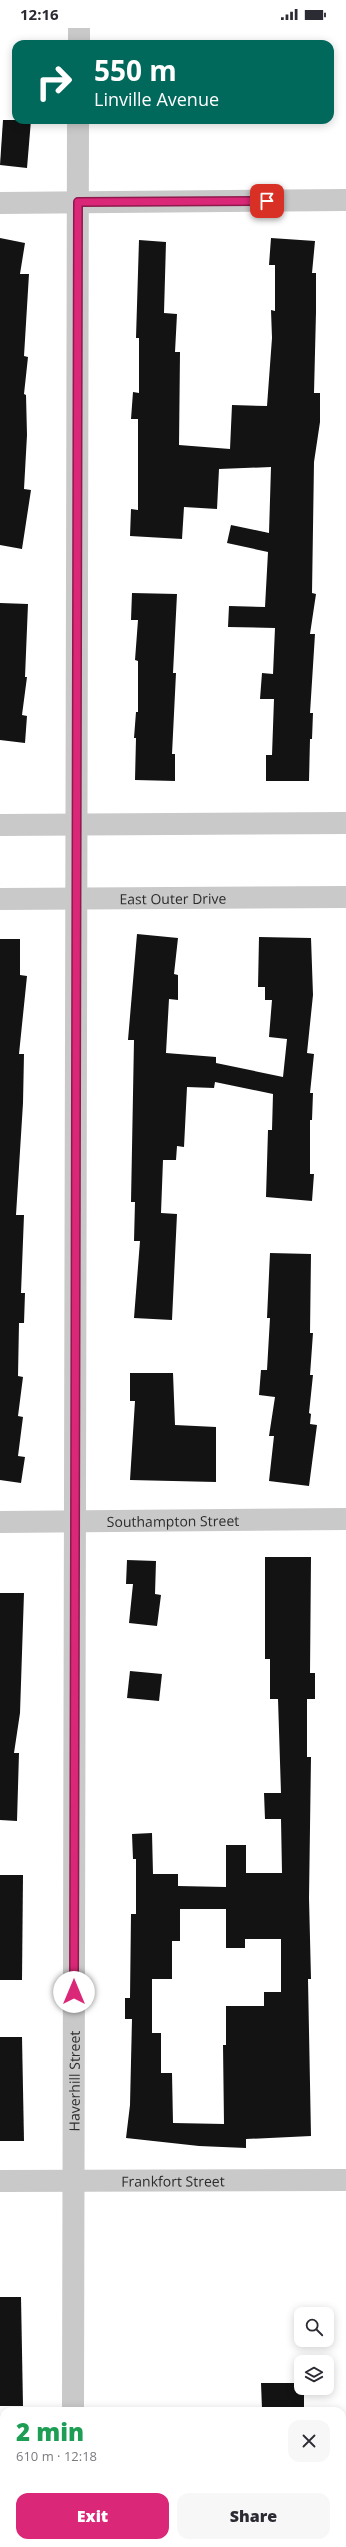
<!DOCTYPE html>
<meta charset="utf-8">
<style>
:root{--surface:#fff;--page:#f7f7f7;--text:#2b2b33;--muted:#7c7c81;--accent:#db2777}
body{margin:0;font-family:"Open Sans",sans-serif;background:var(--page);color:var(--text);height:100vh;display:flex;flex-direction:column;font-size:15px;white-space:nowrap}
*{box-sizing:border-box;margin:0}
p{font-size:13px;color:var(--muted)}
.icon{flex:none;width:22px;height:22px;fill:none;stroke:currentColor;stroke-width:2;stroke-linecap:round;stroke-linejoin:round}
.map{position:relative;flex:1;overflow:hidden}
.drawer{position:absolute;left:0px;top:2379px;width:346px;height:140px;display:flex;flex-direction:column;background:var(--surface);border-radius:12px 12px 0 0;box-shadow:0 2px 10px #0003}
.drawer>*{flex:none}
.hud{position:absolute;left:12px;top:12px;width:322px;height:84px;border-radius:12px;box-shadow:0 2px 10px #0003;background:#00695c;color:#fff;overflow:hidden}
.tools{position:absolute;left:294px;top:2279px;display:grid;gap:8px}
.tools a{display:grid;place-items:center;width:40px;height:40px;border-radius:8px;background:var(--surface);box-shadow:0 2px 10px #0003;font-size:20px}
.pin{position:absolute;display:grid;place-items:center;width:34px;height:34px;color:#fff;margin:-17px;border-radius:8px;box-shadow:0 2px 6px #0006}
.me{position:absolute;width:44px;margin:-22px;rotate:0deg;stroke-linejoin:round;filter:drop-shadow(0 0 3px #0008)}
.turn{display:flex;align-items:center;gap:14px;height:84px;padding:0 16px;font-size:18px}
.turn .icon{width:52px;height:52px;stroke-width:2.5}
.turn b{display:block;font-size:28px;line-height:34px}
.round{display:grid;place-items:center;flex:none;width:42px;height:42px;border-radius:12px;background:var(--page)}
.head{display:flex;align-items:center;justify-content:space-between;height:68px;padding:0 16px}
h1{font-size:24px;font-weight:800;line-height:30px;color:#1e9e55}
.action{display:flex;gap:8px;margin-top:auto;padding:8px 16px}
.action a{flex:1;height:46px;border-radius:12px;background:var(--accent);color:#fff;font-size:16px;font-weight:800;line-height:46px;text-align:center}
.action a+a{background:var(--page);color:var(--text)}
.status{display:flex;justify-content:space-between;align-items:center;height:28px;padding:0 20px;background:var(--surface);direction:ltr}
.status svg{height:11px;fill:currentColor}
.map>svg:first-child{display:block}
.building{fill:#131313;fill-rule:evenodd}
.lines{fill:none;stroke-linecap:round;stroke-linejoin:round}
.minor{stroke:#c9c9c9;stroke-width:22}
.route-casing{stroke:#8e194d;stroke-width:10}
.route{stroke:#db2777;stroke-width:7}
.labels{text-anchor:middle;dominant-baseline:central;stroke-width:4;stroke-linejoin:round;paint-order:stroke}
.street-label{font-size:14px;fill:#2c2c2c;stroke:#fff}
</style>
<div class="status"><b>12:16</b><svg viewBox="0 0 49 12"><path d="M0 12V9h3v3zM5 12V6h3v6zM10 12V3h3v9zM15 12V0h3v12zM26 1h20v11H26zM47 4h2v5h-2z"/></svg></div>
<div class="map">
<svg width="346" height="2519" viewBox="0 0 346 2519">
<rect width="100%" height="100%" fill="#fff"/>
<!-- building -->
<g class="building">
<polygon points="3,92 31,92 27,140 0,137"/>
<polygon points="0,210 25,215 20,246 29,246 24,328 28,329 24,366 26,367 27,407 24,461 31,462 22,521 0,517"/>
<polygon points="271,210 315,213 312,245 316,245 316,284 314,365 320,365 320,394 314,434 312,565 316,566 310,606 315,606 310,685 313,685 312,711 310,711 309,753 266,753 266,727 272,727 274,671 260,671 262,645 273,646 275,600 228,599 229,578 265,579 268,524 227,515 231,497 269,505 271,439 219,441 217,481 184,479 182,511 130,508 131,481 138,482 138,391 131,391 133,364 139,365 139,310 136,310 139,212 166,214 164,285 177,286 175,324 180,324 179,417 230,421 232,377 267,378 272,310 271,282 275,283 275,237 269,237"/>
<polygon points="132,565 177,566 173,645 176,645 172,726 175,726 175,753 135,752 136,710 134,710 136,684 138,684 138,633 135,632 138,592 131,592"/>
<polygon points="0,575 28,576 25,649 27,649 22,687 27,688 25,715 0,712"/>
<polygon points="137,906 178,910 174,946 178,947 178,972 169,971 166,1025 216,1029 216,1035 283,1049 287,1011 269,1009 272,972 265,972 265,959 258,959 259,909 311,910 313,967 307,1025 314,1026 310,1065 313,1065 312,1092 310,1092 310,1146 314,1146 312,1173 266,1169 268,1102 272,1102 273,1066 215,1054 214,1060 187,1059 184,1119 177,1118 176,1132 163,1132 161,1185 177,1186 172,1292 134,1290 140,1213 134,1213 135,1174 131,1174 134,1012 128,1012"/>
<polygon points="0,911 20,911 20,947 27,948 19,1026 24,1026 23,1075 16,1187 24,1187 21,1265 25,1265 24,1295 19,1295 18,1348 23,1349 18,1388 23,1389 18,1428 25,1429 21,1455 0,1452"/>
<polygon points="270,1225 311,1226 310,1305 313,1305 310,1347 313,1347 309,1385 311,1386 310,1396 317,1397 309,1458 269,1453 274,1408 269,1408 275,1369 259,1367 261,1342 267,1342 270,1290 267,1290"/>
<polygon points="130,1345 173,1345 175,1397 216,1399 216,1454 130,1452 135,1373 130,1373"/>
<path d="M265 1529H311L310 1645H315V1671H307V1729H311L309 1870 311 1951H308L311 2108 246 2111V2120L199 2118 126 2110 130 2077 132 1991H125V1970H130L131 1886H136V1831H133L132 1806 152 1805 153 1846H178V1858L226 1859V1817H246V1845H282L281 1791H265L264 1765H281L278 1671H270V1631H265ZM180 1881H226V1920H245V1911H281V1964H264V1978H226V2017H223L224 2096 173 2095 172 2045H161V2005H152V1951H172V1913H180Z"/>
<polygon points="127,1532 156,1533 155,1566 161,1567 157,1598 129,1595 133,1556 126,1556"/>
<polygon points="0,1565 24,1565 20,1685 14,1725 19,1725 17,1793 0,1792"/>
<polygon points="130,1643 162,1646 159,1673 127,1670"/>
<polygon points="0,1847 23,1847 22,1952 0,1952"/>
<polygon points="0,2009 22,2009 24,2113 0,2113"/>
<polygon points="0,2269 21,2269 23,2378 0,2378"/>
<polygon points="261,2355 301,2355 301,2360 304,2360 304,2381 262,2381"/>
</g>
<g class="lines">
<!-- minor -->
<g class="minor">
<polyline points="79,16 79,0"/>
<polyline points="0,175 346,172"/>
<polyline points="0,797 346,795"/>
<path id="s1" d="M0 871 346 869"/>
<path id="s2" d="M0 1494 346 1491"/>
<path id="s3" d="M0 2153 346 2152"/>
<path id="s4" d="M73 2383 78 92"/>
<polyline points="72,2519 72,2515"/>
</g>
</g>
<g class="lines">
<defs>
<polyline id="route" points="74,1964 78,174 267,173"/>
</defs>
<!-- route casing -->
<use href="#route" class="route-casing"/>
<!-- route -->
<use href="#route" class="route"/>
</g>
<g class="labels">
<!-- street labels -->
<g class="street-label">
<text stroke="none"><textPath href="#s1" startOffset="173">East Outer Drive</textPath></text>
<text stroke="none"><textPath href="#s2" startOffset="173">Southampton Street</textPath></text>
<text stroke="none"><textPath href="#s4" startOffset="330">Haverhill Street</textPath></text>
<text stroke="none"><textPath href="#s3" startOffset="173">Frankfort Street</textPath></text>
</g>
</g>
</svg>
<div class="tools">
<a><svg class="icon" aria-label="search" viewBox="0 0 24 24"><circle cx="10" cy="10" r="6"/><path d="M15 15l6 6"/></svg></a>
<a><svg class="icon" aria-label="layers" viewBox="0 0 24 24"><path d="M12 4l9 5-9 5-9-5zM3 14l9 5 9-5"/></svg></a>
</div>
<div class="pin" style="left:267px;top:173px;background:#d93025"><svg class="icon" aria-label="arrive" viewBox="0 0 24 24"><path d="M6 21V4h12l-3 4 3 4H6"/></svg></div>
<svg class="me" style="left:74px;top:1964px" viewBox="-20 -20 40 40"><circle r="19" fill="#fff"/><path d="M0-13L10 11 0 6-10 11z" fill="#db2777"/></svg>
<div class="hud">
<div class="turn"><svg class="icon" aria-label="right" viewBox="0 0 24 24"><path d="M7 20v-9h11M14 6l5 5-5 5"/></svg><div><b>550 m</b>Linville Avenue</div></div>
</div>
<section class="drawer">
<div class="head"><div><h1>2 min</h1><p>610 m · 12:18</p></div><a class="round"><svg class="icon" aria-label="close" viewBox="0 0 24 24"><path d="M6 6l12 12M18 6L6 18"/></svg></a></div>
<div class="action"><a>Exit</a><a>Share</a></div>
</section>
</div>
